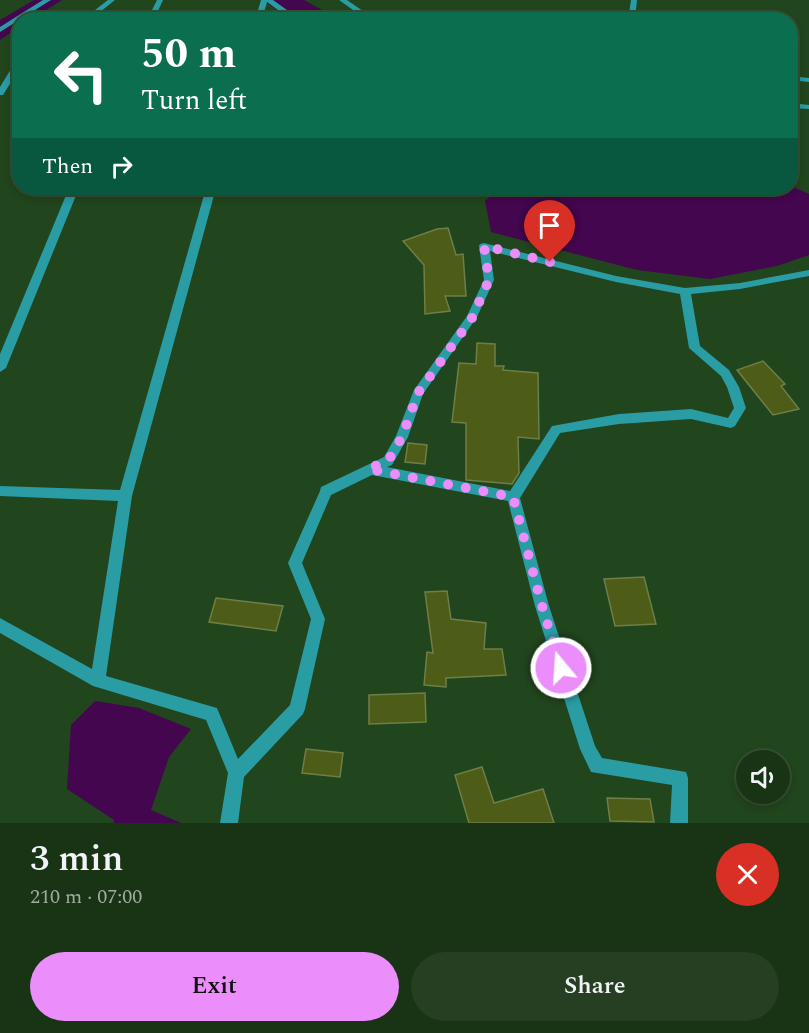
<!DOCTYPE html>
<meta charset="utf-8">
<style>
:root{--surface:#193415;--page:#263f22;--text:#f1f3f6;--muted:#9faaa0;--line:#374f34;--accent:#eb8dfb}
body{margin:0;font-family:Spectral,serif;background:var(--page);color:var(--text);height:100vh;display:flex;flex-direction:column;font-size:22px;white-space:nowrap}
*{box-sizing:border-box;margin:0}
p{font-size:20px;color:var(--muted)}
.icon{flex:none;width:33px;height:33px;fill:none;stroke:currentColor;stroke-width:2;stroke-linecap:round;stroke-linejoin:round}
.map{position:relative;height:823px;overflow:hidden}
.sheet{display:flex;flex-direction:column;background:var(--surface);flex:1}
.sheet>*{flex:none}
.guide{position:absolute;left:12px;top:12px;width:786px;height:183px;border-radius:24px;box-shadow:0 3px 9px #0003,0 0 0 2px var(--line);background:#0b6e4f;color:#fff;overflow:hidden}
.controls{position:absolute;left:736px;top:750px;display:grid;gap:12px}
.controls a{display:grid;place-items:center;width:54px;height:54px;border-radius:50%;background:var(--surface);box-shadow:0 3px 9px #0003,0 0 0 2px var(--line);font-size:30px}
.pin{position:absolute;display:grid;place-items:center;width:51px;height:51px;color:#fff;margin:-62px -26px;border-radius:50% 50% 50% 0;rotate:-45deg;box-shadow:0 0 6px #0007}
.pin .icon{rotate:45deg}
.me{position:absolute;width:66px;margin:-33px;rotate:342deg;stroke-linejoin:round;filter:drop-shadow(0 0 4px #0008)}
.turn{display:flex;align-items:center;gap:21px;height:126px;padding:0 30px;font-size:27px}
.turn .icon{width:78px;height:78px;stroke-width:2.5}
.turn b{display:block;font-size:42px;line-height:51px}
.then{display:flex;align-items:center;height:57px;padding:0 30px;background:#0003;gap:12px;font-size:22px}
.round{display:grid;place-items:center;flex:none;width:63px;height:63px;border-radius:32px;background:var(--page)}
.head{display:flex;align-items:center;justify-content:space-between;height:102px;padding:0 30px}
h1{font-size:36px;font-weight:600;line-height:45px}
.cta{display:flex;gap:12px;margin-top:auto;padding:12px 30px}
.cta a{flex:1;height:69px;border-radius:36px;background:var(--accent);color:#111;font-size:24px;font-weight:600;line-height:69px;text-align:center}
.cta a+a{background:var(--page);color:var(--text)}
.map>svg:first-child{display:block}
.water{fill:#44064e}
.building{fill:#4d5d17;stroke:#6e7e48;stroke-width:1.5}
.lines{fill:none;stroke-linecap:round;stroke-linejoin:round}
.street{fill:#299ca4;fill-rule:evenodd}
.route{stroke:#eb8dfb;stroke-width:10;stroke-dasharray:0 18}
</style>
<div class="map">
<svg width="809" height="823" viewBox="0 0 809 823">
<rect width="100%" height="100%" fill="#21451c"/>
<!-- water -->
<g class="water">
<polygon points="34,0 62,0 32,19 20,20 19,27 0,40 0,20"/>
<polygon points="261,0 304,0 338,19 295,19"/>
<polygon points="791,186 809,194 809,255 777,266 710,279 637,270 491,232 485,201 500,188"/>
<polygon points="95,701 139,708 191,729 169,757 151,810 181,823 114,823 114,820 67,789 71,725"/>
</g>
<!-- building -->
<g class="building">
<polygon points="448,228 456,255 463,254 466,296 445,296 450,311 425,314 424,265 403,241 437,229"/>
<polygon points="477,343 495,344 495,366 504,366 503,370 538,373 539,439 518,437 519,473 512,484 466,480 466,423 452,422 459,363 476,364"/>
<polygon points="763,361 785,384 781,386 799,409 773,415 737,370"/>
<polygon points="408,443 427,445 425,464 405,462"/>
<polygon points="644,577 656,624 615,626 604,579"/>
<polygon points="447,591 451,619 486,623 484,649 502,649 506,675 446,678 446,687 424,685 427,652 433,653 425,592"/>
<polygon points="216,598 283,606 276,631 209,622"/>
<polygon points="425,693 426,722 369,724 369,695"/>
<polygon points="306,749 343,753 340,777 302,773"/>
<polygon points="482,767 494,803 543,789 554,823 469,823 455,775"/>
<polygon points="607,798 650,799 654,822 610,821"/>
</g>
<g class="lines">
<!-- street -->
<g class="street">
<polygon points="43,0 51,0 0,32 0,27"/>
<polygon points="108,0 115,0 90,20 82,20"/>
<polygon points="157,0 163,0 154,20 147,20"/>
<polygon points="261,0 273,0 301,20 292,20 267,2 262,20 255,20"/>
<polygon points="339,0 347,0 376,20 367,20"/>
<polygon points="631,0 637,0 635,20 628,20"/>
<polygon points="11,69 18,71 3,95 0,95 0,87"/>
<polygon points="790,76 809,78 809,82 790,80"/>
<polygon points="790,103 809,105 809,109 790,108"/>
<polygon points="69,188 79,188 6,368 0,372 0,354"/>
<path d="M206 188H216L132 496 106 676 217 708 238 759 290 705 311 619 288 563 320 491 321 487 384 457 396 436 414 390 467 316 484 280 479 246 480 244 484 243 616 276 685 288 740 283 809 270V276L740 289 691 294 700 346 729 370 739 387 746 408 735 426 731 428 691 419 619 424 560 433 520 498 549 606 595 746 602 758 686 772 688 778V823H670L672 785 591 772 580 749 535 606 508 501 372 475 331 495 302 563 325 619 305 709 303 714 244 777 238 823H220L228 773 206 720 93 686 0 633V618L92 669 118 501 0 496V486L120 490ZM490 251 616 282 680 294 689 348 721 376 727 387 734 408 728 418 691 409 619 414 552 426 510 491 387 467 392 465 408 437 423 394 477 317 494 280Z"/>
</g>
</g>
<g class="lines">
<!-- route -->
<polyline class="route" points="550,262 484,246 489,280 472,318 418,393 402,437 388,461 368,469 513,497 542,606 561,668"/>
</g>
</svg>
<div class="controls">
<a><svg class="icon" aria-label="sound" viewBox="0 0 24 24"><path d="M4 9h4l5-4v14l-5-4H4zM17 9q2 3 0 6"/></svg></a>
</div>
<div class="pin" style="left:550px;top:262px;background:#d93025"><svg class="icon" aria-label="arrive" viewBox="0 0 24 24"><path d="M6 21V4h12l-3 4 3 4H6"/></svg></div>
<svg class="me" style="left:561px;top:668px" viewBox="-20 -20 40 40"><circle r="17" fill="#eb8dfb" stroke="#fff" stroke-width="3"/><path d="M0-11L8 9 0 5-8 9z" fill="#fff"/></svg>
<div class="guide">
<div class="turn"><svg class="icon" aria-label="left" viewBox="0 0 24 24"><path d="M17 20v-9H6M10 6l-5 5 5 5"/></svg><div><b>50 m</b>Turn left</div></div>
<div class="then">Then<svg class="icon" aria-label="right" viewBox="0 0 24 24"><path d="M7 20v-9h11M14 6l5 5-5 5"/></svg></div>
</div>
</div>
<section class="sheet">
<div class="head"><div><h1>3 min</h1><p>210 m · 07:00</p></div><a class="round" style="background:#d93025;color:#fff"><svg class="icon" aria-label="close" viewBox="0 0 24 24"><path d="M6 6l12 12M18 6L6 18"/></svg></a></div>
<div class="cta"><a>Exit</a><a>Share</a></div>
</section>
